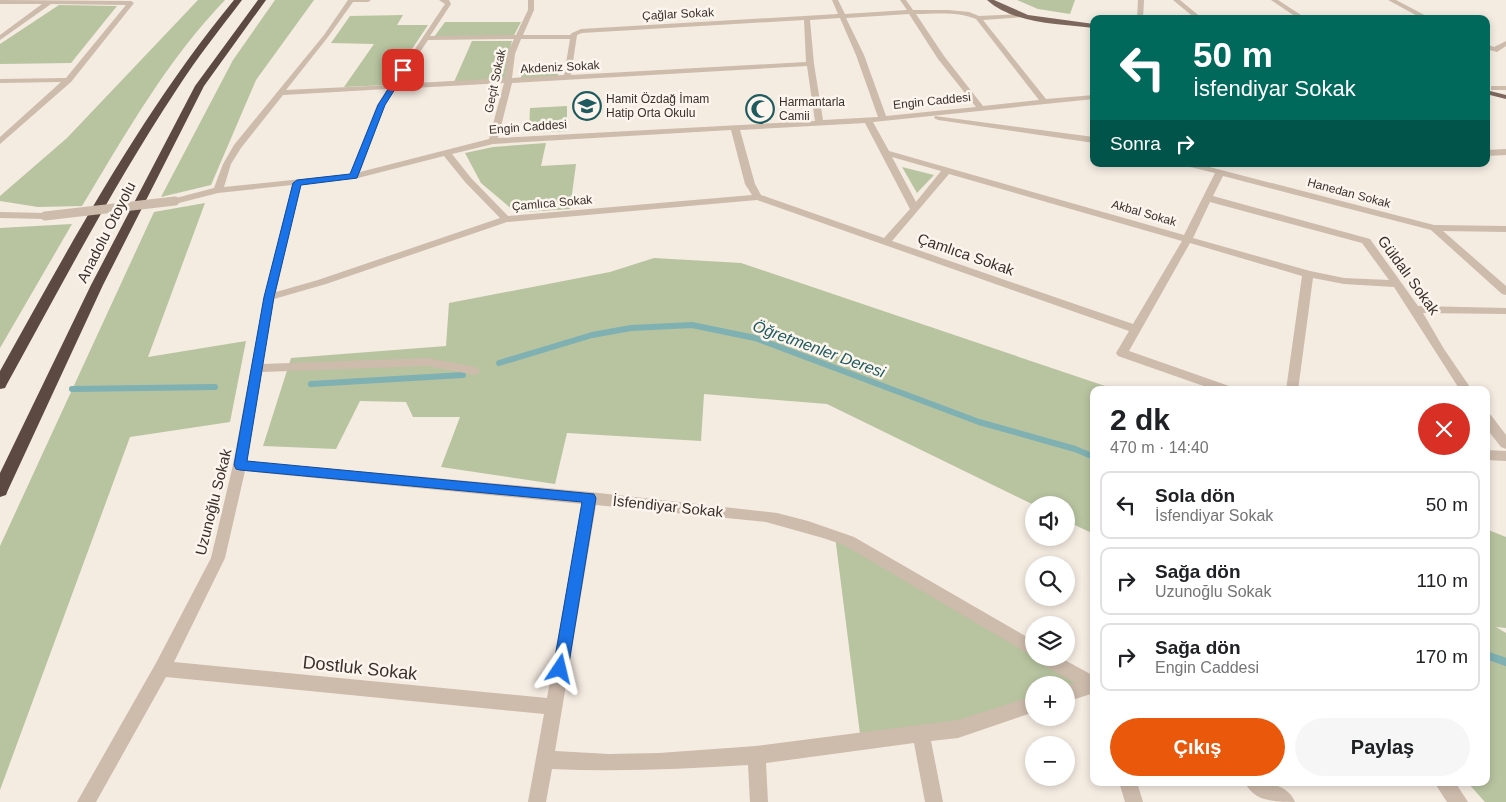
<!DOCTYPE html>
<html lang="tr">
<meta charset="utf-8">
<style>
:root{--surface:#fff;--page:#f6f6f6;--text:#202124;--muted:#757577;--line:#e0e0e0;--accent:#ea580c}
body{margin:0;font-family:Helvetica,sans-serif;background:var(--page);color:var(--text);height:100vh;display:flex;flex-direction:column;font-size:19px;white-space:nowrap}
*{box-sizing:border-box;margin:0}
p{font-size:16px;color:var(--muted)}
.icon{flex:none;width:28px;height:28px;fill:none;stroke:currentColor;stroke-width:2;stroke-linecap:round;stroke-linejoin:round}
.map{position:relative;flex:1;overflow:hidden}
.details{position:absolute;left:1090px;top:386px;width:400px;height:400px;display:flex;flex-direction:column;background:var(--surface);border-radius:10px;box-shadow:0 2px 8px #0003}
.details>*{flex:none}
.hud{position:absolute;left:1090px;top:15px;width:400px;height:152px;border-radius:10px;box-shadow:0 2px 8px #0003;background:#00695c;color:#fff;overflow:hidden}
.fabs{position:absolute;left:1025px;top:496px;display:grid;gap:10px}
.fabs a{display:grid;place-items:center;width:50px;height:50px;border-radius:50%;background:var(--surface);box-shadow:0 2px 8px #0003;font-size:25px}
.pin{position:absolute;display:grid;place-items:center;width:42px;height:42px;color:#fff;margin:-21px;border-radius:10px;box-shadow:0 2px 8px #0006}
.me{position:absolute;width:55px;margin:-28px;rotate:10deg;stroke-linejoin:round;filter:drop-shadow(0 0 4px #0008)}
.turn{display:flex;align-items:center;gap:18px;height:105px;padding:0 20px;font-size:22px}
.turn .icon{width:65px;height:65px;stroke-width:2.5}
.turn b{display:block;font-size:35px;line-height:42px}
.then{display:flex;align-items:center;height:48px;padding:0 20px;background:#0003;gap:10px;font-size:19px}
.round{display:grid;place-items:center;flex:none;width:52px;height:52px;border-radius:26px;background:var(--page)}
.headline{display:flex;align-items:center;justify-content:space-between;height:85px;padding:0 20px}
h1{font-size:30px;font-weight:800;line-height:38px}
.action{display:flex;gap:10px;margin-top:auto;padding:10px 20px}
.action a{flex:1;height:58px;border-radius:30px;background:var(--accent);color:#fff;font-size:20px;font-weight:800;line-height:58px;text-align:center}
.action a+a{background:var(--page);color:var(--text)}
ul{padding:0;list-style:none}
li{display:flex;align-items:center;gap:15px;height:68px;margin:0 10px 8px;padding:0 10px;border:2px solid var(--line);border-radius:10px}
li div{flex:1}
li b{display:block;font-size:19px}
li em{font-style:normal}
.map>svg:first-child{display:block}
.green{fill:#b8c4a0}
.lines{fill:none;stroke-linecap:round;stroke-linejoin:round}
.stream-far1{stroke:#7fb0b2;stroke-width:6}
.stream{stroke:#7fb0b2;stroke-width:8}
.minor{fill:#cdbbac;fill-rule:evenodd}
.major{fill:#7d675c;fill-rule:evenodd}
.highway{fill:#5c4a42;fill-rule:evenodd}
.minor-bridge{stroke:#cdbbac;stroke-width:9}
.route{fill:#1a73e8;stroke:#114b97}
.labels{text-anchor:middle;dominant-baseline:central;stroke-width:5;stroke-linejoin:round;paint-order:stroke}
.far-street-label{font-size:12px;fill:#3b302b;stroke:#fbf5ee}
.far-poi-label{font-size:12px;fill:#3b302b;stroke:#fbf5ee;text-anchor:start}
.street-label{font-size:15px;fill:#3b302b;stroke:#fbf5ee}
.water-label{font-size:16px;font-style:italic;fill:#1f5a5e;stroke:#fbf5ee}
.near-street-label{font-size:18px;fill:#3b302b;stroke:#fbf5ee}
</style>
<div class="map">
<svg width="1506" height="802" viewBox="0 0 1506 802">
<rect width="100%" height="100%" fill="#f4ebe1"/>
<!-- green -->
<g class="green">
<path d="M198 0H225C167 60 125 135 82 206L38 207 0 201V196L67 138Z"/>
<polygon points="275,0 314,0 256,80 211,185 161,197 233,60"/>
<polygon points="1017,0 1075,0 1070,14 1038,9"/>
<polygon points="59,5 117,6 71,63 0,64 0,44"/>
<polygon points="403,15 397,25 428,25 388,85 344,87 374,44 331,43 350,16"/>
<polygon points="445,22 521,22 513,37 434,37"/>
<polygon points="472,41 512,41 508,56 505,80 454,82"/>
<polygon points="559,66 558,76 521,79 522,68"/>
<polygon points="567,106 567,131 529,133 530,108"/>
<polygon points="546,143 541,166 576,164 570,209 526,212 513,210 481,183 465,153 493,147"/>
<polygon points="902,167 934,175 917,193"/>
<polygon points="205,203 148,357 246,341 230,422 130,437 0,790 0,546 154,212"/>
<polygon points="72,224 0,348 0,228"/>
<polygon points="654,258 741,263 1117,390 1094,390 1094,534 1066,521 1066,505 1034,505 827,404 704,394 701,441 567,433 555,484 441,467 460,417 413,417 406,402 360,401 336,449 263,446 291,358 446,346 449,303 610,272"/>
<polygon points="1486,529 1506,537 1506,628 1496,627 1506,633 1506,802 1485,802 1468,783 1486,782"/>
<polygon points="835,536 1034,650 1034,658 1046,658 1094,685 1066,694 1066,685 1034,685 1034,704 861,742"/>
</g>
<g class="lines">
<!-- stream-far1 -->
<g class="stream-far1">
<polyline points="499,363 592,335 631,328 692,325 755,338 979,422 1075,449 1094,457"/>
<polyline points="311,384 463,375"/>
<polyline points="72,389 215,387"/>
</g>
<!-- stream -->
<polyline class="stream" points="1486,655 1506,662"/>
<!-- minor -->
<g class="minor">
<polygon points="0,0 131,1 134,3 71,82 0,144 0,137 61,82 0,83 0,79 66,78 126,5 51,4 0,40 0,35 42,4 0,4"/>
<path d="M348 0H371L368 2H353L328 37 286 90 391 85 445 4 439 0H449L451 4 430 36 516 35 528 10V0H534V10L523 35H570L572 33 581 29 838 14 832 0H838L845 14 907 10 900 0H906L913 10H948L969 12 979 16 1026 14V16L1024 17 983 20 1046 99 1094 95V99L873 122 889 151 1184 235 1215 173 1186 166 1185 164H1198L1434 225 1506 226V232L1443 231 1506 286V295L1502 294 1431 230 1223 176 1213 196 1370 239 1418 306 1506 308V314L1423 313 1444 349 1472 390H1460L1394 287 1344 284 1313 278 1298 390H1286L1302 276 1190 243 1129 351 1232 387 1234 390H1215L1118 356 1116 353 1129 331 757 200 507 222 326 284 274 299 263 364 428 358 475 367 481 371 475 375 428 366 262 372 247 461 590 492 777 513 808 521 854 537 1034 641V657L844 545 823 538 766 522 596 505 555 751 609 754 659 753 756 746 958 720 1034 696V712L958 738 931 741 943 802H925L914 743 766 763 768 802H750L748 765C682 769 618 772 552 769L546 802H528L544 714 166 677 96 802H77L156 663 211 558 233 465 264 297 292 185 218 193 175 204 170 201 172 199 214 188 223 164 234 145 324 35ZM909 14 938 59 976 107 886 116 864 55 846 18ZM916 14C935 14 957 11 976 19L1039 100 983 106 944 56ZM840 18 856 55 878 117 823 120 814 64 810 20ZM804 20 806 62 571 75 577 35 582 33ZM514 39 507 54 505 78 399 84 428 40ZM521 39H570L564 75 512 78 515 54ZM807 66 815 121 498 138 512 83ZM504 83 489 139 360 172 385 105 395 89ZM387 89 377 105 350 174 224 187 231 164 241 148 283 95ZM865 123 910 209 884 238 761 195 755 184 740 130ZM731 130 745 184 752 195 508 216 471 178 452 154 493 144ZM444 156 465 182 500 218 318 280 276 292 301 184 354 179ZM892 157 941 171 916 202ZM949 174 1182 241 1133 324 892 241ZM1210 202 1362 243 1389 280 1344 278 1310 271 1193 238ZM245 471 582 504 547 698 174 662 225 558Z"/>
<polygon points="1138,0 1144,0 1143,19 1137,19"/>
<polygon points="1173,0 1180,0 1203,19 1196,19"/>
<polygon points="1271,0 1278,0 1307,19 1299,19"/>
<polygon points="1388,0 1396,0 1432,19 1423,19"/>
<polygon points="1506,41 1506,46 1497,52 1486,49 1486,44 1494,47"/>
<rect x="1491" y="86" width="15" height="4"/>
<polygon points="935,116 1094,137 1094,143 938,120 934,118"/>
<polygon points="1506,149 1506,155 1486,156 1486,150"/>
<polygon points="0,212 45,213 50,216 45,219 0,218"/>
<polygon points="1486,413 1491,415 1506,435 1506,449 1501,447 1486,428"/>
<polygon points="1486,450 1506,451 1506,461 1486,460"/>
<polygon points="1038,658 1061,658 1094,676 1094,693 1066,702 1066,686 1075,683 1040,663"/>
<polygon points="1119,782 1137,782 1143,802 1125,802"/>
<path d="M1245 782C1263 782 1287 782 1295 802 1277 802 1253 802 1245 782Z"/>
<polygon points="1434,782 1455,782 1468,802 1447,802"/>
</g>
<!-- major -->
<g class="major">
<path d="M987 0H994L1028 15 1094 24V28C1059 24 1014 24 987 0Z"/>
<polygon points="1486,90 1506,95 1506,99 1486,94"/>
</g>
<!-- highway -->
<g class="highway">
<path d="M234 0H242C220 29 197 58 177 89 115 183 62 284 7 384L5 388 0 389V371C71 244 141 113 234 0Z"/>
<polygon points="258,0 266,0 204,86 103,285 8,490 6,495 0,497 0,473 91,285 195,86"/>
</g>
<!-- minor-bridge -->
<polyline class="minor-bridge" points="45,216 175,201"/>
</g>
<!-- route -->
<polygon class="route" points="403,68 407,70 385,105 357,178 301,185 274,297 247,461 594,494 596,498 568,669 565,674 560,676 555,674 553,669 582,502 240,470 236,469 234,465 264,297 293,183 297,180 350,174 378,105 401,69"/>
<!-- icons -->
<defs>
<symbol id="school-ring" viewBox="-11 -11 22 22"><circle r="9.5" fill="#fbf5ee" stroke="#1f5a5e" stroke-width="1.5"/><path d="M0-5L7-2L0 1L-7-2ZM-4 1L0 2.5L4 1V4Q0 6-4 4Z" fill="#1f5a5e"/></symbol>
<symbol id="mosque-ring" viewBox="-11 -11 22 22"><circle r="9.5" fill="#fbf5ee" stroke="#1f5a5e" stroke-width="1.5"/><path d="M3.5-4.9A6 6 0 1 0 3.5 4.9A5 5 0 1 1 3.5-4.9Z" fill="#1f5a5e"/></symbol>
</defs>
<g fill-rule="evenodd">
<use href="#school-ring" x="571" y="90" width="32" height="32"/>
<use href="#mosque-ring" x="744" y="93" width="32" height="32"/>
</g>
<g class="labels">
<!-- far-street labels -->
<g class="far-street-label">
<text transform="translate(678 14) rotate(-3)">Çağlar Sokak</text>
<text transform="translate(560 67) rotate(-3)">Akdeniz Sokak</text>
<text transform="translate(495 81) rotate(-78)">Geçit Sokak</text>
<text transform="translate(932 101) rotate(-6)">Engin Caddesi</text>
<text transform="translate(528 127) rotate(-4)">Engin Caddesi</text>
<text transform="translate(1349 193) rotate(15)">Hanedan Sokak</text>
<text transform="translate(552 203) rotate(-5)">Çamlıca Sokak</text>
<text transform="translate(1144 213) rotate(16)">Akbal Sokak</text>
</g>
<!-- far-poi labels -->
<g class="far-poi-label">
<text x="606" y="99">Hamit Özdağ İmam<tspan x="606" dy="14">Hatip Orta Okulu</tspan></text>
<text x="779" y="102">Harmantarla<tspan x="779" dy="14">Camii</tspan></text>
</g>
<!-- street labels -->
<g class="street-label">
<text transform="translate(106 232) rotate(-63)">Anadolu Otoyolu</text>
<text transform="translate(966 254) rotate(19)">Çamlıca Sokak</text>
<text transform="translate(1409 275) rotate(54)">Güldalı Sokak</text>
<text transform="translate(213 502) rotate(-76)">Uzunoğlu Sokak</text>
<text transform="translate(668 506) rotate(6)">İsfendiyar Sokak</text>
</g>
<!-- water labels -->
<g class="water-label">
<text transform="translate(819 349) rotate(20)">Öğretmenler Deresi</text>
</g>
<!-- near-street labels -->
<g class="near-street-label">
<text transform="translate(360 668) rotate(6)">Dostluk Sokak</text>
</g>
</g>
</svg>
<div class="fabs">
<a><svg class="icon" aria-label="sound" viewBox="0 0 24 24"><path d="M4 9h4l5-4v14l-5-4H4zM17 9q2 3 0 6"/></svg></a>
<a><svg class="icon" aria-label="search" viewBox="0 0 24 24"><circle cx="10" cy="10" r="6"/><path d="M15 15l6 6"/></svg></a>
<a><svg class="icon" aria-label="layers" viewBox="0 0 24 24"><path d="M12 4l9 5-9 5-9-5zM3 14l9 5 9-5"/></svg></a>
<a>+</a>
<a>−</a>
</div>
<div class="pin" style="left:403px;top:70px;background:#d93025"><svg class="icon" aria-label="arrive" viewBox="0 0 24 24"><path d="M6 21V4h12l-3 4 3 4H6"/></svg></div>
<svg class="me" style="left:560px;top:669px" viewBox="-20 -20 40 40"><path d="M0-17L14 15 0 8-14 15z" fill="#1a73e8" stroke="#fff" stroke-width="4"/></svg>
<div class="hud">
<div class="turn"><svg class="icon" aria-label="left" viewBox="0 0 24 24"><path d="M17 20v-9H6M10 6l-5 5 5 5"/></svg><div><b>50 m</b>İsfendiyar Sokak</div></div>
<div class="then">Sonra<svg class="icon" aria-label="right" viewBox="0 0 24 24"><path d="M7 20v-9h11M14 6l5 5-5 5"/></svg></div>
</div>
<section class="details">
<div class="headline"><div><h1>2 dk</h1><p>470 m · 14:40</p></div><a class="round" style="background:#d93025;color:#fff"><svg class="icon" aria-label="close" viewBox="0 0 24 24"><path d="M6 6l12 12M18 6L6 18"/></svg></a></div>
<ul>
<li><svg class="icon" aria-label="left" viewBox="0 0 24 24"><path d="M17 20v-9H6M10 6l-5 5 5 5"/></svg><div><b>Sola dön</b><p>İsfendiyar Sokak</p></div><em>50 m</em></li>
<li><svg class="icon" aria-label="right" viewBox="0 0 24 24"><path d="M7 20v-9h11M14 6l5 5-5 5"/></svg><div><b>Sağa dön</b><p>Uzunoğlu Sokak</p></div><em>110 m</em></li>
<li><svg class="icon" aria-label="right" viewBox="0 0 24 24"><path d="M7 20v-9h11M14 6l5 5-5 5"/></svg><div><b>Sağa dön</b><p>Engin Caddesi</p></div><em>170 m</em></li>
</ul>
<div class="action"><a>Çıkış</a><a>Paylaş</a></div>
</section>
</div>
